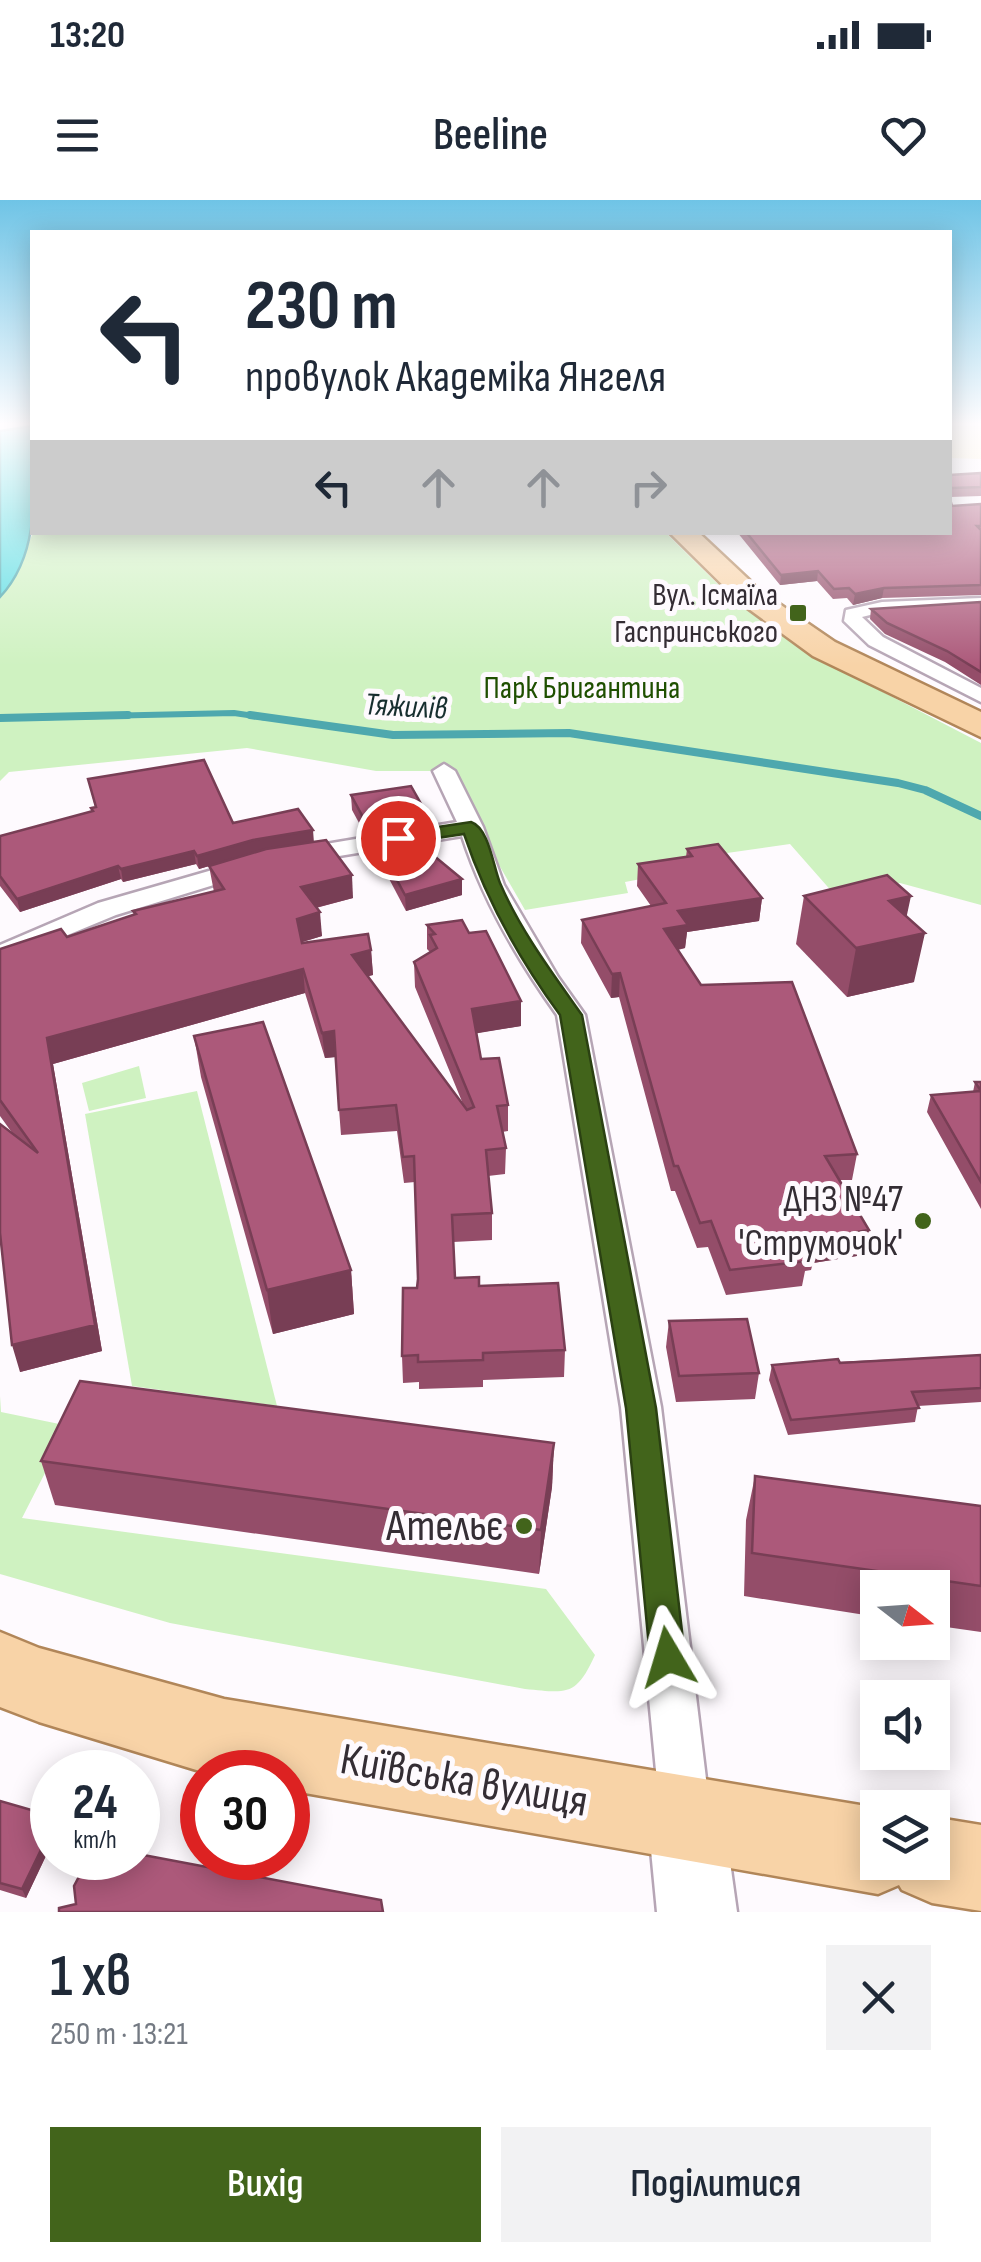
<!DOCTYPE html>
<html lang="uk">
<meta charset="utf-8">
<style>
:root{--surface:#fff;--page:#f2f2f3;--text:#1f2937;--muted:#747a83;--accent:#42641b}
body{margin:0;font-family:"Sofia Sans Condensed",sans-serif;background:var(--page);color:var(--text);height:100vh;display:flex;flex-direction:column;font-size:38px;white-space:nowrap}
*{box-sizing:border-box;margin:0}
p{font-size:32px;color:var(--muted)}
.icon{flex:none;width:55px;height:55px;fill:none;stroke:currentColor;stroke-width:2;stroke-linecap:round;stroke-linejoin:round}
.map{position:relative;height:1712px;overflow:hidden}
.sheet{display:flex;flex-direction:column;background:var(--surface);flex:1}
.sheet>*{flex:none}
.guide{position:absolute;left:30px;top:30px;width:922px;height:305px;border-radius:0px;box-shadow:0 5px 25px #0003;background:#fff;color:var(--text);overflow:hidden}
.needle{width:65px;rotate:107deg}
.tools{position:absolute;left:860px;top:1370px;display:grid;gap:20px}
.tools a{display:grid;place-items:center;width:90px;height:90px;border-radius:0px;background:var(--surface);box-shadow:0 5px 25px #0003;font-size:50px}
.speed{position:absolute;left:30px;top:1550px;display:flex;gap:20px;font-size:50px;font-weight:700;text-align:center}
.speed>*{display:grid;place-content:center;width:130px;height:130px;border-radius:50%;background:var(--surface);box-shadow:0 5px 25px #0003;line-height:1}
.speed small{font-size:25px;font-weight:400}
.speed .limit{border:15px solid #d22;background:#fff;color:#111}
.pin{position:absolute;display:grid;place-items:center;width:85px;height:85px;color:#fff;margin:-42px;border:5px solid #fff;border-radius:50%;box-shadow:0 2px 10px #0007}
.me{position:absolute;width:110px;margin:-55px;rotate:353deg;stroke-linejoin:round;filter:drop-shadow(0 0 8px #0008)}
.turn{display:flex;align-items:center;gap:35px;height:210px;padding:0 50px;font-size:45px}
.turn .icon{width:130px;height:130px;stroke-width:2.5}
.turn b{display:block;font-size:70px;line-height:85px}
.lanes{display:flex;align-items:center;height:95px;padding:0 50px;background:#0003;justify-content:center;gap:50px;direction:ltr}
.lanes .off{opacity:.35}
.round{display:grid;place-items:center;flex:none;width:105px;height:105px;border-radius:0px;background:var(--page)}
.headline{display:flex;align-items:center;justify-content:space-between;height:170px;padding:0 50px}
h1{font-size:60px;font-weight:600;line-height:75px}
.cta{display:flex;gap:20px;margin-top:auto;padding:20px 50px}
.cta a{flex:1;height:115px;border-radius:0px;background:var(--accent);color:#fff;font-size:40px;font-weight:600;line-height:115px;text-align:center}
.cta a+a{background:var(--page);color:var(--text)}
.status{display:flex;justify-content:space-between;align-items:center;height:70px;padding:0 50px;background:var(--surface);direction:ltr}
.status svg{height:28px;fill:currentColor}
header{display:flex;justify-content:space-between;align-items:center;height:130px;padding:0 50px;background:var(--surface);font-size:45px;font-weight:600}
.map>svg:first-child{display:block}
.green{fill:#cff2c1}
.sand{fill:#fcf2cc}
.water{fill:#59dde2;stroke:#4ea8ae;stroke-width:2.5}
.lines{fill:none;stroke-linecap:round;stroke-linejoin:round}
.stream-far1{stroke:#4ea8ae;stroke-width:6}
.stream{stroke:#4ea8ae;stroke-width:8}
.minor-casing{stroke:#b6a5b5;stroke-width:5}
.secondary-casing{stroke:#b6a5b5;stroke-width:5}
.primary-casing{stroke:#b18659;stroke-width:5}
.minor{fill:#fff;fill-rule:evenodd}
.secondary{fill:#fff;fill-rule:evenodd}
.primary{fill:#f8d3a7;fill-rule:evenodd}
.wall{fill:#944d69}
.shaded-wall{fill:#783e55}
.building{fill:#ac597a;stroke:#783e55;stroke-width:2.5}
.route{fill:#42641b;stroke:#2b4112;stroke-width:2.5}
.poi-dot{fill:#42641b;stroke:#fefafe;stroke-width:4}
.labels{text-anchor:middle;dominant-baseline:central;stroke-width:10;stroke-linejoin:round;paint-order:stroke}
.far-poi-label{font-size:32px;fill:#342d34;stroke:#fefafe;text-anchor:end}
.far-park-label{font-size:32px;fill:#1f4f00;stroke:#fefafe}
.far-water-label{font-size:32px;font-style:italic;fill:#172e2f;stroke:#fefafe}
.poi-label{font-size:38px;fill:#342d34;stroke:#fefafe;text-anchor:end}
.near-poi-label{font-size:45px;fill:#342d34;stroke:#fefafe;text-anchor:end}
.near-street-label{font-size:45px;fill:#342d34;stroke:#fefafe}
</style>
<div class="status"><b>13:20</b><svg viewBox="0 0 49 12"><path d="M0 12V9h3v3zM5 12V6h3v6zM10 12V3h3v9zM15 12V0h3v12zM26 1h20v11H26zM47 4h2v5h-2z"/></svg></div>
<header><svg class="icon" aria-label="menu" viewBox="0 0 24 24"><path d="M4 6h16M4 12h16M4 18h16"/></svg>Beeline<svg class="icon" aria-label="heart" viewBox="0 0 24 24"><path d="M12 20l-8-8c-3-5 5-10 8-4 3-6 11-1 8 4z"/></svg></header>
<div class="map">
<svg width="981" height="1712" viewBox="0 0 981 1712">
<rect width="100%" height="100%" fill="#fefafe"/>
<!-- green -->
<g class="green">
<path d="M33 333H666L735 401 806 452 981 543V705L900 683 834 694 790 644 727 653 731 659C694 664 661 676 625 682L628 693 525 710 445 571H376L247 548 9 572 0 581V397L16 373Z"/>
<polygon points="139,866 146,898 89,911 82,883"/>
<polygon points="197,891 277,1206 132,1186 85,914"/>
<path d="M0 1196 1 1212 69 1226 22 1318 546 1389 595 1455C576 1497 567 1493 525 1489L170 1423 0 1374Z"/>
</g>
<!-- sand -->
<polygon class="sand" points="950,226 981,226 981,259 950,258"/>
<!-- water -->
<path class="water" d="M32 226C33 284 43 351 0 397V231Z"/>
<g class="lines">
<!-- stream-far1 -->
<polyline class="stream-far1" points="11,518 234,513 268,518"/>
<!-- stream -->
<g class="stream">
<polyline points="250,515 393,535 569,533 898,583 925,590 981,616"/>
<polyline points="0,518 128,515"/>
</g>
<defs>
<g id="minor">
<polygon points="981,398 981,408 882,412 862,417 883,437 981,488 981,502 869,445 844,421 846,410 882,402"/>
<path d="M444 564 455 571 483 627 504 685 558 777 585 815 661 1207 710 1612 703 1630 685 1637 667 1630 660 1612 621 1207 557 815C517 759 483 701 462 636L296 663 284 656 296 649 457 622 433 571Z"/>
<polygon points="247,660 259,667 256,672 116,715 0,763 0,745 98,703"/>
</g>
<polygon id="secondary" points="686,1581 713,1592 724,1619 737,1712 657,1712 648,1619 659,1592"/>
<g id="primary">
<polygon points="669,332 698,332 762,392 835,442 981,512 981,537 813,456 742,404"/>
<polygon points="0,1432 39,1448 224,1499 878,1608 878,1662 932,1662 932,1617 981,1625 981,1711 932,1703 902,1690 899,1685 878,1694 288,1590 288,1572 203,1572 39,1522 0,1507"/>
</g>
</defs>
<!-- minor casing -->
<use href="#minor" class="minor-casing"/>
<!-- secondary casing -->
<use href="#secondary" class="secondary-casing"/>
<!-- primary casing -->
<use href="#primary" class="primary-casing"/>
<!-- minor -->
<use href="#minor" class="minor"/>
<!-- secondary -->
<use href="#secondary" class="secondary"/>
<!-- primary -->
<use href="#primary" class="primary"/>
</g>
<!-- wall -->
<g class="wall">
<polygon points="981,273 981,296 950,297 950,275"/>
<polygon points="981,304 981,395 882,398 853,405 847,398 833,399 817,381 780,385 737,332 950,332 952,306"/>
<polygon points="981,402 981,485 945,462 885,434 870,419 871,409"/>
<polygon points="88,579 233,623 314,642 353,698 316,708 322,736 302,742 302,743 371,750 373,775 367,776 463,904 415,787 414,762 430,752 427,749 427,725 469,733 521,801 521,826 476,833 481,859 508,905 508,931 502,932 506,948 505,974 488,976 492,1013 492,1040 453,1042 455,1078 479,1086 565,1150 564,1177 483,1180 483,1187 419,1189 419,1182 403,1183 402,1156 418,1079 415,982 404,983 397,931 341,935 335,857 325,858 305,793 53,864 102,1151 20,1172 13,934 0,916 0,749 67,737 134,715 133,711 214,692 209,666 199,669 196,664 123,682 121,679 20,712 0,686 0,636 92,611 91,608 95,607"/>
<polygon points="351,595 425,624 365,634 352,610"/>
<polygon points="375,639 433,655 462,679 462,695 406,711 376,654"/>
<polygon points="687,649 762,698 759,721 687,732 685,748 678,750 701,785 857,954 852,980 840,980 869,1030 863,1055 813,1063 811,1070 805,1071 802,1086 726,1095 708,1047 697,1048 675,991 671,991 619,797 611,798 581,743 582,720 651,706 637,686 638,664 686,657"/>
<polygon points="804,696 906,716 914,782 847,797 796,744"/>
<polygon points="194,836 351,1070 354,1114 273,1134 201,877"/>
<polygon points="975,882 981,882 981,1009 927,912 931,895 973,892"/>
<polygon points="669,1121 759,1173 755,1199 676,1202 666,1147"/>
<polygon points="981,1155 981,1202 918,1206 915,1222 788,1235 769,1180 772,1165"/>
<polygon points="554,1243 552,1287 539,1374 55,1305 41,1261"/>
<polygon points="755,1276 981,1306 981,1432 932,1425 932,1388 878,1388 878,1417 744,1396 746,1320"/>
<polygon points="0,1601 52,1616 52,1643 26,1698 0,1690"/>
</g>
<!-- shaded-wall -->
<g class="shaded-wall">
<polygon points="818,371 817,381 780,385 781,375"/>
<polygon points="884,388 882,398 853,405 855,394"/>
<polygon points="424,609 425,624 365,634 364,619"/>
<polygon points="313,630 314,643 254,653 199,669 197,656 253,640"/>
<polygon points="432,641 433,656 422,646"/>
<polygon points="194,651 196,664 123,682 121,669"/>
<polygon points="118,666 121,679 20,712 17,699"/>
<polygon points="352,675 353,698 303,711 301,687"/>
<polygon points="462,679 462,695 406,711 405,695"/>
<polygon points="911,696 902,738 925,733 914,782 847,797 856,748 889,701"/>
<polygon points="762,698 759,721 687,732 685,748 662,752 664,729 678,711"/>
<polygon points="320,712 322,736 299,743 297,719"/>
<polygon points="371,750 373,775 354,780 352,755"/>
<polygon points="303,769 305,793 53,864 102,1151 20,1172 12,1145 95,1125 47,838"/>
<polygon points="620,773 619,797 611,798 612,774"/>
<polygon points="521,801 521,826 473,834 472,809"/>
<polygon points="334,831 336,857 325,858 322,833"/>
<polygon points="869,1030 863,1055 813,1063 816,1045 814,1039"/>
<polygon points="351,1070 354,1114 273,1134 267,1090"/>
<polygon points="554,1243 552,1287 539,1374 541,1330"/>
<polygon points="52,1627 52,1643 26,1698 22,1689"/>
</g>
<!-- building -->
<g class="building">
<polygon points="981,273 981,287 952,288 950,290 950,275"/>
<polygon points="950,299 952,306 981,304 981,326 977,326 981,330 981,385 884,388 855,394 849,388 834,389 818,371 781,375 746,332 950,332"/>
<polygon points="981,402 981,472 947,451 887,423 871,409"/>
<polygon points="204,560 233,623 298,609 313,630 253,640 197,656 194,651 121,669 118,666 17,699 0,676 0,636 93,611 91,608 96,607 88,579"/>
<polygon points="411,586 424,609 364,619 351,595"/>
<polygon points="415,632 432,641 422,646 462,679 405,695 375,639"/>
<polygon points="326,640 352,675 301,687 320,712 297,719 302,743 368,734 371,750 352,755 467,910 474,907 414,762 437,748 430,735 435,734 427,725 462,720 469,733 486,731 521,801 472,809 481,859 499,858 508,905 497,906 506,948 486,950 492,1013 452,1015 455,1078 479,1077 479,1086 558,1083 565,1150 483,1153 483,1160 418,1162 418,1155 402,1156 403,1088 417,1088 418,1079 414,956 403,957 396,905 339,910 334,831 322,833 303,769 47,838 95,1125 12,1145 0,1033 0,924 38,953 0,900 0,749 61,729 67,737 136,714 133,711 224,689 209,666 266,649"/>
<polygon points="718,644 762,698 678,711 688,725 664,729 701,785 792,782 857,954 825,956 869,1030 814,1039 816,1045 801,1047 807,1061 730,1070 711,1021 700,1023 678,966 674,966 620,773 612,774 582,720 666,703 638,664 692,656 687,649"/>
<polygon points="887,675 911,696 889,701 925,733 856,748 804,696"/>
<polygon points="263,822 351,1070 267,1090 194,836"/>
<polygon points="975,882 981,882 981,982 931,895 981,891"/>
<polygon points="747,1119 759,1173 679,1176 669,1121"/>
<polygon points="981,1155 981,1188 912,1192 919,1208 791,1220 772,1165 838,1159 840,1163"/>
<polygon points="80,1181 554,1243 541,1330 41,1261"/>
<polygon points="755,1276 981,1306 981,1386 752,1353"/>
<polygon points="0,1601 52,1616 52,1627 22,1689 0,1683"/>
<polygon points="138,1654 381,1700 383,1712 59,1712 59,1708 76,1704 74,1686 83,1669 95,1658 138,1658"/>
</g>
<!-- sky -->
<linearGradient id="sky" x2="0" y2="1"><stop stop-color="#6fc4e6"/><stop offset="0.48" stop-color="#fffdff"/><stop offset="1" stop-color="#fffdff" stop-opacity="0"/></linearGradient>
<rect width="981" height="466" fill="url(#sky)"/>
<!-- route -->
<path class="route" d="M471 622C489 628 493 666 500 683 520 730 553 774 582 815L656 1208 685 1457 680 1469 668 1474 655 1469 650 1457 626 1208 560 815C519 759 486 700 464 634L398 644 389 638 398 633Z"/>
<!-- markers -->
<g class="poi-dot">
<rect x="788" y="403" width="20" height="20" rx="5"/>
<circle cx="923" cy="1021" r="10"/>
<circle cx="524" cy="1326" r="10"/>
</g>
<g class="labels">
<!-- far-poi labels -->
<g class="far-poi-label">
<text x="778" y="395">Вул. Ісмаїла<tspan x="778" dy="37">Гаспринського</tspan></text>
</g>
<!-- far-park labels -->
<g class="far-park-label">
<text x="582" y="488">Парк Бригантина</text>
</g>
<!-- far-water labels -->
<g class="far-water-label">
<text transform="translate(406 507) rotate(3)">Тяжилів</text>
</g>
<!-- poi labels -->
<g class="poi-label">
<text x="903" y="999">ДНЗ №47<tspan x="903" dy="44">'Струмочок'</tspan></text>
</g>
<!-- near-poi labels -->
<g class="near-poi-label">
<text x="504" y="1326">Ательє</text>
</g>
<!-- near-street labels -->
<g class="near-street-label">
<text transform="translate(464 1581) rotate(10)">Київська вулиця</text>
</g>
</g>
</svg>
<div class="tools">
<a><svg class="needle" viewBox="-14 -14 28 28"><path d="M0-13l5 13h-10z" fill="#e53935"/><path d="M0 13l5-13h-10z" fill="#747a83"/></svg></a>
<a><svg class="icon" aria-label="sound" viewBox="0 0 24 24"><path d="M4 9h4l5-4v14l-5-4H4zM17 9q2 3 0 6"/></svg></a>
<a><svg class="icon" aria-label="layers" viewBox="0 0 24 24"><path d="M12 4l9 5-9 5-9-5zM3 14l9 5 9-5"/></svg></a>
</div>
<div class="speed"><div>24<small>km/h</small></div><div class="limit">30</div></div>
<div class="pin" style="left:398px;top:638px;background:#d93025"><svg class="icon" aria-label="arrive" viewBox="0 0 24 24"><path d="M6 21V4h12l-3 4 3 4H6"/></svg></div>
<svg class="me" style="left:668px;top:1457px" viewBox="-20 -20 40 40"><path d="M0-17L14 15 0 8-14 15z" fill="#42641b" stroke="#fff" stroke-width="4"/></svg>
<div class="guide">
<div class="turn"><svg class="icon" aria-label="left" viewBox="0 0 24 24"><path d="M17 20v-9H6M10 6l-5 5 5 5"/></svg><div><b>230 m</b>провулок Академіка Янгеля</div></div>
<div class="lanes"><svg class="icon" aria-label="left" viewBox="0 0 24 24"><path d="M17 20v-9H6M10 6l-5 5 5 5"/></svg><svg class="icon off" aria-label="ahead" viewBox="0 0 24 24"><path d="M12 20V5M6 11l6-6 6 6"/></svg><svg class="icon off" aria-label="ahead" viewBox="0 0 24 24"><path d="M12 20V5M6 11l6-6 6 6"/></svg><svg class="icon off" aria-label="right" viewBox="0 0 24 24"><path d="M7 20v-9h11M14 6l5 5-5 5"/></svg></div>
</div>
</div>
<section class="sheet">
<div class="headline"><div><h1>1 хв</h1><p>250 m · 13:21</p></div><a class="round"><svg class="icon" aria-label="close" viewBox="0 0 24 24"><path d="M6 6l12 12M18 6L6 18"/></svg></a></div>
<div class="cta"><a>Вихід</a><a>Поділитися</a></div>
</section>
